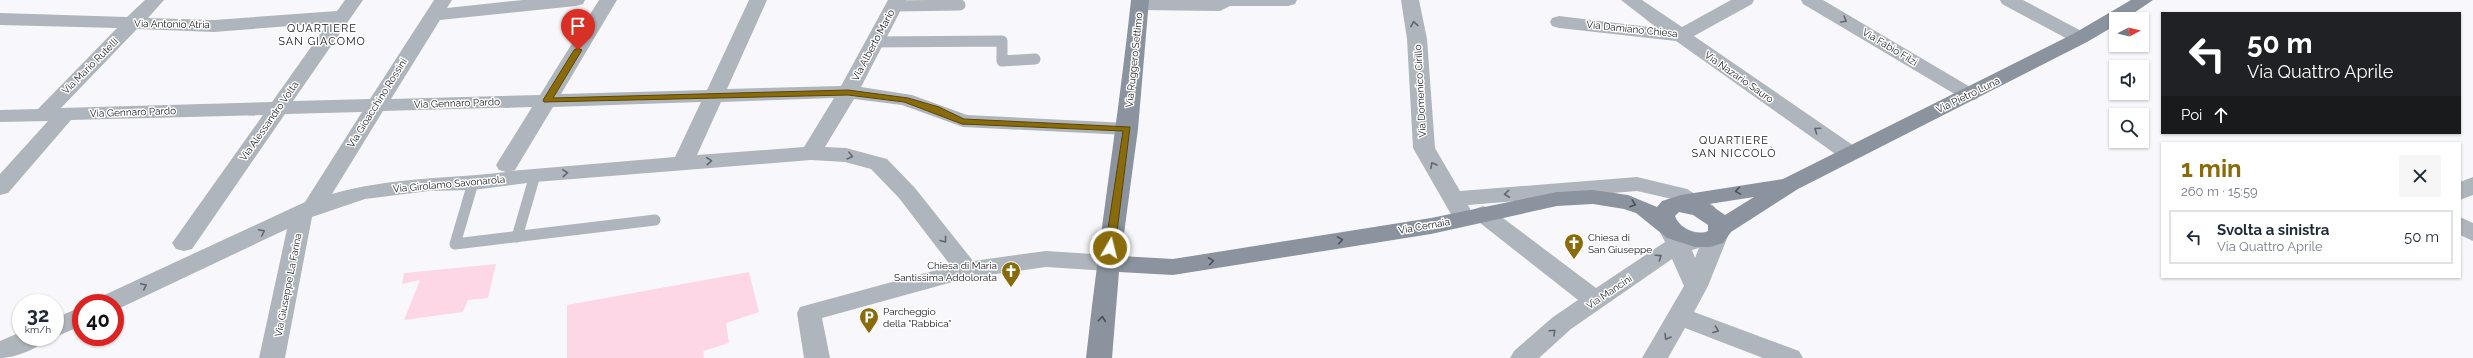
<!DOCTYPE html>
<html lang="it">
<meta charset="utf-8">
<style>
:root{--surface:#fff;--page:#f6f6f7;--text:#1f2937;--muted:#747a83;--line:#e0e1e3;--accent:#8a6b0b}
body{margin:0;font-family:Raleway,sans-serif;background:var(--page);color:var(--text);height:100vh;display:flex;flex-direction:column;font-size:15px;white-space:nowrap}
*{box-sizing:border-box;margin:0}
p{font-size:13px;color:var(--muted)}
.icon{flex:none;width:22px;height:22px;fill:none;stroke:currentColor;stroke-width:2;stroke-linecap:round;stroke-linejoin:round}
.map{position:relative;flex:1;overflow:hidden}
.panel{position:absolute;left:2161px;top:142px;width:300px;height:136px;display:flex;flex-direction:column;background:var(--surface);border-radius:0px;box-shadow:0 1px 3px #0004}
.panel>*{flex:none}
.hud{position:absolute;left:2161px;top:12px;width:300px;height:122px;border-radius:0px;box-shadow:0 1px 3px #0004;background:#202124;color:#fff;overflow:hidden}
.needle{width:26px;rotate:83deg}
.tools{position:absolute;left:2109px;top:12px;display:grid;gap:8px}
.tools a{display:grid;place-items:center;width:40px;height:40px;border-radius:0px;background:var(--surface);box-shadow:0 1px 3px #0004;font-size:20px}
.speed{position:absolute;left:12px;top:294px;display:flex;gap:8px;font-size:20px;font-weight:700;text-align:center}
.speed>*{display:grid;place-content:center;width:52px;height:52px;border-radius:50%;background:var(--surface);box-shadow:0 1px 3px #0004;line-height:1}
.speed small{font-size:10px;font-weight:400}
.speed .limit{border:6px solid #d22;background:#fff;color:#111}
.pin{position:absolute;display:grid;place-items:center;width:34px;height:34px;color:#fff;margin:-41px -17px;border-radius:50% 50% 50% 0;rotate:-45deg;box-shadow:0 0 4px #0007}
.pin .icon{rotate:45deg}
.me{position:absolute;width:44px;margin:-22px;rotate:8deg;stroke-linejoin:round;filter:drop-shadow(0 0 3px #0008)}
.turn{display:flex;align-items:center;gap:14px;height:84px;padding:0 20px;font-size:18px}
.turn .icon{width:52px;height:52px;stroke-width:2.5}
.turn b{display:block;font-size:28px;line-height:34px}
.then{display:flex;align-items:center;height:38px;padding:0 20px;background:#0003;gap:8px;font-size:15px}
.round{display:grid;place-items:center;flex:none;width:42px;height:42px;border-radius:0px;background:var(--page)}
.summary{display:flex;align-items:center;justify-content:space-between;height:68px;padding:0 20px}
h1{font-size:24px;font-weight:700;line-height:30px;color:var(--accent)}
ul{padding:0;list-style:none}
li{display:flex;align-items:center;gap:12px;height:54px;margin:0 8px 6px;padding:0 12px;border:2px solid var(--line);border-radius:0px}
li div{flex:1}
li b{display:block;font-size:15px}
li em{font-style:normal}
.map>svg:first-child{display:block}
.green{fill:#fed7e7}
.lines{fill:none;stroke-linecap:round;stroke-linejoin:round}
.lane{stroke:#afb5bc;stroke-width:11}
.street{fill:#afb5bc;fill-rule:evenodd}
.secondary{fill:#8b949e;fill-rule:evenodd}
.oneway{stroke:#63666d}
.oneway2{stroke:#4b4f58}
.route{fill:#8a6b0b;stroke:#5a4607}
.labels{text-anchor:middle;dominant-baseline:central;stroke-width:3;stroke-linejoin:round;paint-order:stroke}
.street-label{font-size:10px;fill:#17171e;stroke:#fff}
.poi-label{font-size:10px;fill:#17171e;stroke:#fff;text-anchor:start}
.neighbourhood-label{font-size:11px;letter-spacing:1px;fill:#17171e;stroke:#fff}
</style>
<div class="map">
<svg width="2473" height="358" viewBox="0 0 2473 358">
<rect width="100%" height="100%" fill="#f8f8fc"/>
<!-- green -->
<g class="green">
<polygon points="496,264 488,298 468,300 463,312 404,320 420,280 402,284 404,273"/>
<polygon points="749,272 759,312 726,323 729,343 703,351 704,358 567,358 567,305"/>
</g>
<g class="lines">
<!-- lane -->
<g class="lane">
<polyline points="894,6 960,5"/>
<polyline points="874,42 1002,41 1002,61 1035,59"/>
<polyline points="473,183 455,244 655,220"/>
<polyline points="517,237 535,175"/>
</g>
<!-- street -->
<g class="street">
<path d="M145 0H164L148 18 214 20 337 11 345 0H363L293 101 370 99 434 0H452L447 8 523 0H585L583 4 576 6 440 20 391 99 540 95 599 0H617L561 94 707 90 749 0H767L727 89 841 86 888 0H906L861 87 912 95 967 115 1127 123 1134 124 1138 129 1134 134 1127 135 963 127 902 105 854 99 825 147 846 148 887 159 915 188 973 261 1046 251 1108 255 1116 257 1120 263 1116 269 1108 271 1046 267 967 278 822 318 830 358H804L797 313 800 307 951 266 899 198 871 169 845 162 811 160 535 182 473 190 429 191 365 199 312 217 285 358H259L287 229 118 309 115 310V303H97L100 297 305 202 362 112 285 114 192 249 184 251 176 249 172 243 263 115 71 120 8 193 0 195V174L48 121 0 122V110L38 109 117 28 0 25V13L127 17ZM328 23 272 102 61 108 137 29 214 32ZM834 98 804 147 697 155 721 102ZM701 102 675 157 510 171 515 170 553 107ZM532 107 496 165 499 170 506 172C448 179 390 177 332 194L383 111Z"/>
<polygon points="1134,0 1297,0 1295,4 1288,6 1230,6 1220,11 1140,10 1133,8 1131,4"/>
<polygon points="1401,0 1419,0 1427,39 1435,148 1460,191 1637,177 1687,189 1714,206 1717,211 1714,216 1706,218 1698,216 1672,199 1637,191 1468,205 1471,211 1468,216 1460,218 1452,216 1413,148 1407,39"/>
<polygon points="1621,0 1642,0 1682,27 1731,0 1754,0 1752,4 1694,36 1857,148 1860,153 1857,158 1849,160 1841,158 1676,41 1559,28 1552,26 1550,22 1552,18 1559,16 1657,28"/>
<polygon points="1801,0 1823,0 1977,91 1980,95 1977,99 1970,101 1963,99 1803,4"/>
<polygon points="2000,0 2023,0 2087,34 2090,38 2087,42 2073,42 2002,4"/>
<polygon points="2473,177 2473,195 2460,200 2460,182"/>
<path d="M1483 206 1491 209 1596 288 1665 242 1660 232 1664 227 1672 224 1680 227 1685 235 1706 233 1716 228 1724 230 1728 236 1708 286 1694 312 1799 351 1803 358H1763L1685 328 1668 358H1642L1684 286 1672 259 1571 329 1539 358H1510L1514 351 1553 317 1578 300 1475 219 1472 214 1475 209ZM1699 248 1695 258 1692 250Z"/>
<polygon points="2460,217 2473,223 2473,241 2460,235"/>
<polygon points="81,307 81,326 55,337 55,318"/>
<path d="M21 332V337H47C40 349 14 358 0 358V341Z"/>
</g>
<!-- secondary -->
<path class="secondary" d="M1131 0H1149L1138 129 1121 256 1173 259 1431 218 1557 192 1593 190 1628 195 1657 207 1662 201 1681 195 1783 179 2073 34 2131 0H2153L2125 19H2116V25L2087 42 1798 189 1731 232 1723 243 1710 247H1695L1667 238 1636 213 1624 209 1593 204 1557 206 1431 234 1173 275 1119 272 1112 358H1086C1099 238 1118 120 1131 0ZM1754 197 1725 215 1709 204ZM1679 212 1693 215 1708 225V231C1696 236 1679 228 1675 216Z"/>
</g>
<!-- one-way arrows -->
<defs><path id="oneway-chevron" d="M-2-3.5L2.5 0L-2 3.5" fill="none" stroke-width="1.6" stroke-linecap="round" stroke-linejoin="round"/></defs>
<g class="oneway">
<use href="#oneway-chevron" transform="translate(1844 20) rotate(31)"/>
<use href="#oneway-chevron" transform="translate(1414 24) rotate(-100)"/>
<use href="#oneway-chevron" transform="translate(1817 130) rotate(-145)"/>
<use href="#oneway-chevron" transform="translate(850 156) rotate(14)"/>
<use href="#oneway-chevron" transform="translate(709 161) rotate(-5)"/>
<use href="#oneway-chevron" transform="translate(1433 165) rotate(-119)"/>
<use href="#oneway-chevron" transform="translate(565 173) rotate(-5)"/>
<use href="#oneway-chevron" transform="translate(1507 194) rotate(174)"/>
<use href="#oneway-chevron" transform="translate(262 232) rotate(-26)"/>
<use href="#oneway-chevron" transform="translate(944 240) rotate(52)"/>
<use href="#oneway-chevron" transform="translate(1659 257) rotate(-34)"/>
<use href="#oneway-chevron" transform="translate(144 286) rotate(-25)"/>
<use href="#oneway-chevron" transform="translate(1716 330) rotate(21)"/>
<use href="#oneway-chevron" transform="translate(1553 332) rotate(-43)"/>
<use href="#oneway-chevron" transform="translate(1667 337) rotate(121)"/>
</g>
<g class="oneway2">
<use href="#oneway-chevron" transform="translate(1738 191) rotate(171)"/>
<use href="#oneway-chevron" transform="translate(1633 204) rotate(19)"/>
<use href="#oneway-chevron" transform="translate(1340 240) rotate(-9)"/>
<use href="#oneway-chevron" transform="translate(1211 261) rotate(-9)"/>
<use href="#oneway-chevron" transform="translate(1102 319) rotate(-85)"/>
</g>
<!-- route -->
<polygon class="route" points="578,48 582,50 553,98 848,90 908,98 939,107 964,119 1130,127 1115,248 1110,251 1105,248 1123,131 962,124 904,102 848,95 544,102 543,100 574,50"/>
<!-- icons -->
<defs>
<symbol id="church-pin" viewBox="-11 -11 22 30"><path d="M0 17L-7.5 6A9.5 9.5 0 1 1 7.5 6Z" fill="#8a6b0b" stroke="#fff"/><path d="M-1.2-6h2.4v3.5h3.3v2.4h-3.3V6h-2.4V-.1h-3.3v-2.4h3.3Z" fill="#fff"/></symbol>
<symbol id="parking-pin" viewBox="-11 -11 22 30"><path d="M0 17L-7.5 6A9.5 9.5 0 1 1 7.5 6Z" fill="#8a6b0b" stroke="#fff"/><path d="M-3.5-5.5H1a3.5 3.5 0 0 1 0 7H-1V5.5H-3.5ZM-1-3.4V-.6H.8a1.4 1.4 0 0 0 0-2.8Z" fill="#fff"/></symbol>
</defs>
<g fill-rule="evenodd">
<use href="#church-pin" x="1563" y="232" width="22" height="30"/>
<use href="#church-pin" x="1000" y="260" width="22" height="30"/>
<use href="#parking-pin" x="858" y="306" width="22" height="30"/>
</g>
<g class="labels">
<!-- street labels -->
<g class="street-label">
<text transform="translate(172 24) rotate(1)">Via Antonio Atria</text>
<text transform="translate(1632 29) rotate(6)">Via Damiano Chiesa</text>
<text transform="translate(873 45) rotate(-62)">Via Alberto Mario</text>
<text transform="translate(1890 47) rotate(31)">Via Fabio Filzi</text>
<text transform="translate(1134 60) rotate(-84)">Via Ruggero Settimo</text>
<text transform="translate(90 66) rotate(-45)">Via Mario Rutelli</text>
<text transform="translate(1739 77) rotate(35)">Via Nazario Sauro</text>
<text transform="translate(1420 91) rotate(-93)">Via Domenico Cirillo</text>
<text transform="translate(1968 95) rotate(-26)">Via Pietro Luna</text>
<text transform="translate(377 103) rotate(-58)">Via Gioacchino Rossini</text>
<text transform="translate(457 103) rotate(-2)">Via Gennaro Pardo</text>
<text transform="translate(133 112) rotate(-2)">Via Gennaro Pardo</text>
<text transform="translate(269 121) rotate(-55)">Via Alessandro Volta</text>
<text transform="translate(449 184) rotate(-5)">Via Girolamo Savonarola</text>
<text transform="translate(1424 226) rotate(-10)">Via Cernaia</text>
<text transform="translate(288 285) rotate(-79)">Via Giuseppe La Farina</text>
<text transform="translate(1609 292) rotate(-34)">Via Mancini</text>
</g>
<!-- poi labels -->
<g class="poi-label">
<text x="1588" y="237">Chiesa di<tspan x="1588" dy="12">San Giuseppe</tspan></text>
<text x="997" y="265" text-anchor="end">Chiesa di Maria<tspan x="997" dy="12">Santissima Addolorata</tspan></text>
<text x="883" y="311">Parcheggio<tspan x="883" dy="12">della "Rabbica"</tspan></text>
</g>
<!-- neighbourhood labels -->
<g class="neighbourhood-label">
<text x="322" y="28">QUARTIERE<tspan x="322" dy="13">SAN GIACOMO</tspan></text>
<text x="1734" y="140">QUARTIERE<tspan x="1734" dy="13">SAN NICCOLÒ</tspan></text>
</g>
</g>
</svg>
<div class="tools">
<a><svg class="needle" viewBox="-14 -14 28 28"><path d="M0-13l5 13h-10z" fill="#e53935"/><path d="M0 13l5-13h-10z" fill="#747a83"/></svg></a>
<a><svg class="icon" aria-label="sound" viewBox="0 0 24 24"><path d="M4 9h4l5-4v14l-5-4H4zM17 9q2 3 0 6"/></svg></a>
<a><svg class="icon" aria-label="search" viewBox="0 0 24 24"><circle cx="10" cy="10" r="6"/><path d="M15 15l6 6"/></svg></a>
</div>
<div class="speed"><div>32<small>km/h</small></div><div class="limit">40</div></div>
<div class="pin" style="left:578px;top:50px;background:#d93025"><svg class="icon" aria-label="arrive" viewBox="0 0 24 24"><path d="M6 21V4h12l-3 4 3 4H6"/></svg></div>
<svg class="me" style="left:1110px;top:248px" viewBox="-20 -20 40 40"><circle r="17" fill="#8a6b0b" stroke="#fff" stroke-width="3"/><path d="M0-11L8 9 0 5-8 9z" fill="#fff"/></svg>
<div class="hud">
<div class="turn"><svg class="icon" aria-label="left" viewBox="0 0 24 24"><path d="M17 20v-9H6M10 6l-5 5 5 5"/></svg><div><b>50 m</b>Via Quattro Aprile</div></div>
<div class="then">Poi<svg class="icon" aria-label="ahead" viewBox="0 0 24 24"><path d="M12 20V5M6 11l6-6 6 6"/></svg></div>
</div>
<section class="panel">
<div class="summary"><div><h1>1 min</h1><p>260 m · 15:59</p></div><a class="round"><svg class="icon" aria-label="close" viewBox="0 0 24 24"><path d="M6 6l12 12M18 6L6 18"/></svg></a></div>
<ul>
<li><svg class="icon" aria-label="left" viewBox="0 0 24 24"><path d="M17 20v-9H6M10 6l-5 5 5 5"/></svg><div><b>Svolta a sinistra</b><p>Via Quattro Aprile</p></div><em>50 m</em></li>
</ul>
</section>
</div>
